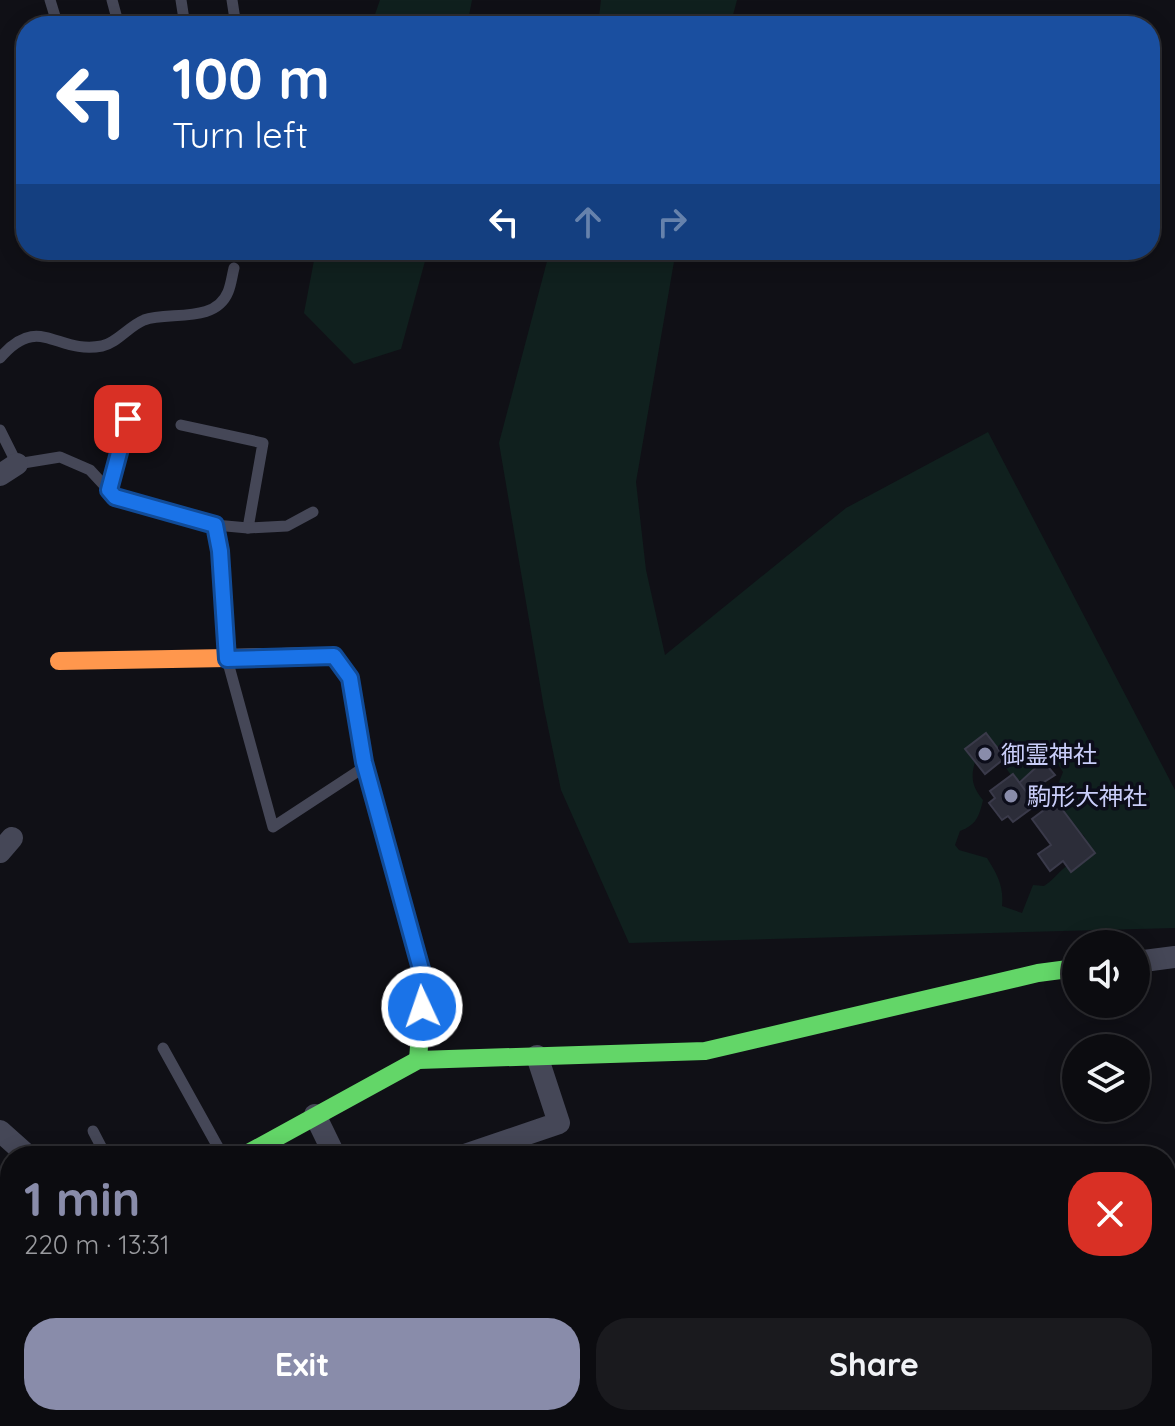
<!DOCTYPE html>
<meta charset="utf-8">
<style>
:root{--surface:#0c0c10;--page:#1a1a1e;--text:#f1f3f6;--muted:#9a9b9f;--line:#2c2c30;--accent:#898caa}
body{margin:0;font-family:Quicksand,"Noto Sans JP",sans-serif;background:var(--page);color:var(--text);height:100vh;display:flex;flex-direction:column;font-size:30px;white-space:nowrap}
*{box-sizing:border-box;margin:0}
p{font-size:26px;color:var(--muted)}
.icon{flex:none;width:44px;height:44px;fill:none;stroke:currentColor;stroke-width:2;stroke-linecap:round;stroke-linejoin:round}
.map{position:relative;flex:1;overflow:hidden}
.panel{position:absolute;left:0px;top:1146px;width:1176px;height:280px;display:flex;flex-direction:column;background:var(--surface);border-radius:32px 32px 0 0;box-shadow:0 4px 20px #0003,0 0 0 2px var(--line)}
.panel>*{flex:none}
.hud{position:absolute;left:16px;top:16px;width:1144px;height:244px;border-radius:32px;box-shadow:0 4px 20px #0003,0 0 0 2px var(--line);background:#1a4fa0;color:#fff;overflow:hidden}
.buttons{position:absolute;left:1062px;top:930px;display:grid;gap:16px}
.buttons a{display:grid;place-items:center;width:88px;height:88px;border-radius:50%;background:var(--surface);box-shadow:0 4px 20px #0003,0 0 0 2px var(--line);font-size:40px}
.pin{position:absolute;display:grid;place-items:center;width:68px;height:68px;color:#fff;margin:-34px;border-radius:16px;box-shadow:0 4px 12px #0006}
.me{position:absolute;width:88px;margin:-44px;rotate:357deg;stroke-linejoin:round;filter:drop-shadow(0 0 6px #0008)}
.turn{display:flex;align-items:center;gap:28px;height:168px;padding:0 24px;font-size:36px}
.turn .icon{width:104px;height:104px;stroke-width:2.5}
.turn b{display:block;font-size:56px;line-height:68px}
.lanes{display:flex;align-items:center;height:76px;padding:0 24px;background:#0003;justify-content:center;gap:40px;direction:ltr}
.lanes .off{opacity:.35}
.round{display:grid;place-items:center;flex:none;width:84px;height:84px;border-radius:32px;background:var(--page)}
.overview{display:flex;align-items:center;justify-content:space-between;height:136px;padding:0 24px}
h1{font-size:48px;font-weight:700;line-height:60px;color:var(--accent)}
.action{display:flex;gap:16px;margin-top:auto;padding:16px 24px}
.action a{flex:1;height:92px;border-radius:32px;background:var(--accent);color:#fff;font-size:32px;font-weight:700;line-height:92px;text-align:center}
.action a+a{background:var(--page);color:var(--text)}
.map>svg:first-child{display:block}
.green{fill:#10201e;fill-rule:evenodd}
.building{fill:#2c2d39;stroke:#3a3a4a;stroke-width:2}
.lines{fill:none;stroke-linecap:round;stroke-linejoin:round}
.lane{stroke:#454757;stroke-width:11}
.street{stroke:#454757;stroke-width:22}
.fast{stroke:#63d668;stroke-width:18}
.slow{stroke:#ff974d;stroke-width:18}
.route-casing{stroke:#114b97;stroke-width:20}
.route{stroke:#1a73e8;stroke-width:14}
.poi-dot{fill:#898caa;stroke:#0c0d1a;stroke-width:3}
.labels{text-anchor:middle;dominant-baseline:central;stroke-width:7;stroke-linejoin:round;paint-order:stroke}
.poi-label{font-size:24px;fill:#cacefa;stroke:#0c0d1a;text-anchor:start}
</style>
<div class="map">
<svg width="1175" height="1426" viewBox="0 0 1175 1426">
<rect width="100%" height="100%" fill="#101016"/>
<!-- green -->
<g class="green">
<polygon points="380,0 472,0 467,26 371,26"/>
<polygon points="601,0 737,0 730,26 598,26"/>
<polygon points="316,250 428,250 401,349 354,364 304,313"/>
<path d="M550 250H676L636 482 646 570 665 655 846 508 988 432 1175 790V928L629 943 561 790 544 708 499 443ZM985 739 1016 782 1027 777 1054 758 1063 772 1055 792V810L1084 836 1088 847C1083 859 1073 860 1063 869 1056 875 1052 881 1044 886L1033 885 1022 913 1002 906C1004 886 997 874 987 858L959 850 955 845 960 831C976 825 979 817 983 800 973 788 970 778 975 762L969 746 976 741Z"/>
</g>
<!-- building -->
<g class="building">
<polygon points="986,733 1005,758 985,774 965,749"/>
<polygon points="1043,761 1055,775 1027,793 1019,783"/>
<polygon points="1013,774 1036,805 1013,822 1008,816 1002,820 989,803 995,798 990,791"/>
<polygon points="1056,801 1095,853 1071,872 1063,861 1050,871 1038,854 1051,845 1032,819"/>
</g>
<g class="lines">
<!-- lane -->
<g class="lane">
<polyline points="50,0 58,26"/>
<polyline points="112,0 119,26"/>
<polyline points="181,0 185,26"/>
<polyline points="232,0 236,26"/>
<path d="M0 358C39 312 57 355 102 346 117 343 129 326 144 320 169 311 215 324 228 292 231 285 232 276 234 268"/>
<polyline points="181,425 263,443 248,528"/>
<polyline points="0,430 17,464 60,457 90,470 115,497 215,525 248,528 287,526 313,512"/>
<polyline points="109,490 128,419"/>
<polyline points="215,525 220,551 227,659 273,827 363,768"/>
<polyline points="163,1048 223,1156"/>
<polyline points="93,1131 106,1156"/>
</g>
<!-- street -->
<g class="street">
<polyline points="0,475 17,464"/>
<polyline points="0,852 12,838"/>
<polyline points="1136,962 1175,957"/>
<polyline points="315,1115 335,1156"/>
<polyline points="0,1131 28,1156"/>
<polyline points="462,1156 559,1123 537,1056"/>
<polyline points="0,1221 10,1233"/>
<polyline points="0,1293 10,1288"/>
<polyline points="302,1416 308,1426"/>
<polyline points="481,1416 482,1426"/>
<polyline points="70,1426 83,1416"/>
</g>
<!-- fast -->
<g class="fast">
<polyline points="396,878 424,980 418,1060"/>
<polyline points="243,1156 418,1060 705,1051 1038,973 1076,968"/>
</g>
<!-- slow -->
<polyline class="slow" points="59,661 334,656 350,678 364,762 396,878"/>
</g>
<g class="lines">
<defs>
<polyline id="route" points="128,419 109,490 115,497 215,525 220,551 227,659 334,656 350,678 364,762 424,980 422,1007"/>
</defs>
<!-- route casing -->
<use href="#route" class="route-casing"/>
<!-- route -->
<use href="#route" class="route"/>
</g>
<!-- markers -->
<g class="poi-dot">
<circle cx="985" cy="754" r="8"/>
<circle cx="1011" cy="796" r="8"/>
</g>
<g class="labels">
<!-- poi labels -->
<g class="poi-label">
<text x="1001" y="754">御霊神社</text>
<text x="1027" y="796">駒形大神社</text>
</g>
</g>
</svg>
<div class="buttons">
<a><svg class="icon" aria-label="sound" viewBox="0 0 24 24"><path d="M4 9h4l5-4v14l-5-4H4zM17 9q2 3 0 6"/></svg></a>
<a><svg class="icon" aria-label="layers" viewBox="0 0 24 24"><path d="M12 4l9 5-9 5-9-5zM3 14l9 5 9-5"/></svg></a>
</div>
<div class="pin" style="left:128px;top:419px;background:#d93025"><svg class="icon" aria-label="arrive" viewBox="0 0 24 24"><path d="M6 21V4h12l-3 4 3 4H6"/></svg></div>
<svg class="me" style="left:422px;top:1007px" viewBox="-20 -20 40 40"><circle r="17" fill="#1a73e8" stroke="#fff" stroke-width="3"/><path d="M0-11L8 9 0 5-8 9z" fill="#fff"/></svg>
<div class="hud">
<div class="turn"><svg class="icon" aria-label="left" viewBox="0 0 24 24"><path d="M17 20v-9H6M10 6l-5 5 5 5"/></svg><div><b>100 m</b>Turn left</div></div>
<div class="lanes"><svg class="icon" aria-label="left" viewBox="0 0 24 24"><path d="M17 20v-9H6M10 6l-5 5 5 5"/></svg><svg class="icon off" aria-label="ahead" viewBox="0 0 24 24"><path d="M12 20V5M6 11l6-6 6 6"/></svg><svg class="icon off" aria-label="right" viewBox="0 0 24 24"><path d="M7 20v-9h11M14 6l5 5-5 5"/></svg></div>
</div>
<section class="panel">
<div class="overview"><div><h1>1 min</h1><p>220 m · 13:31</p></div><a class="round" style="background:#d93025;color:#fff"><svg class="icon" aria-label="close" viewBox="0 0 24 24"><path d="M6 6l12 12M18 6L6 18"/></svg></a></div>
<div class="action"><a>Exit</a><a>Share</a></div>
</section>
</div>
